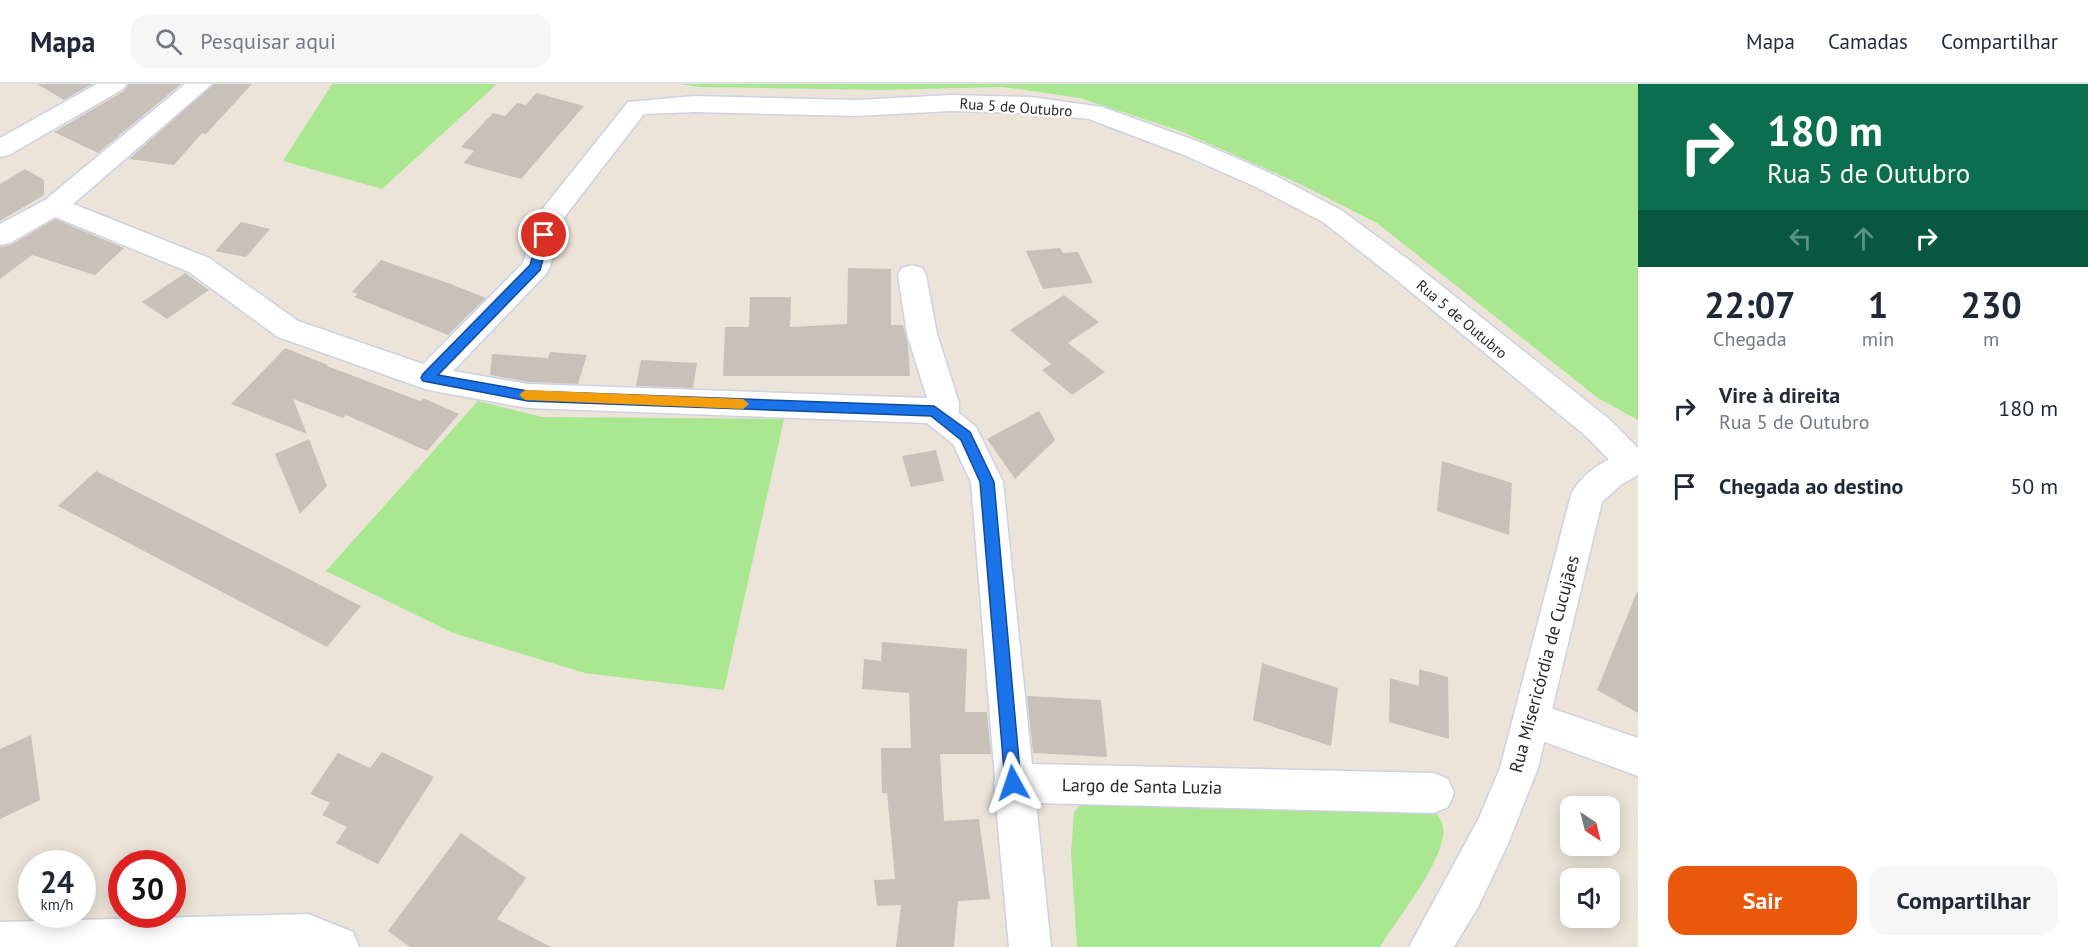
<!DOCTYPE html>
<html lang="pt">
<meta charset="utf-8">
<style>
:root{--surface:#fff;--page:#f6f6f7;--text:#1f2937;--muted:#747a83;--line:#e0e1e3;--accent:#ea580c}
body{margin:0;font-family:"PT Sans",sans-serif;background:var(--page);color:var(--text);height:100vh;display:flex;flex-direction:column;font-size:22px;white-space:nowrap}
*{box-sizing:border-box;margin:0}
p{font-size:20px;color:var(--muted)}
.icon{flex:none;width:33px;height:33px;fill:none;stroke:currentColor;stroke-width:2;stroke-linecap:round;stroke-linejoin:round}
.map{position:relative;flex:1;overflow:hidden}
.side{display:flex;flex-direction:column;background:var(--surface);width:450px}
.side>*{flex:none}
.top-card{background:#0b6e4f;color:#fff;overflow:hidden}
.needle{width:39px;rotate:145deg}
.fabs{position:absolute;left:1560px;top:712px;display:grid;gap:12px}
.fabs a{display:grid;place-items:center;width:60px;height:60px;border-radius:12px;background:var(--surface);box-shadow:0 3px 15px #0003;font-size:30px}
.speed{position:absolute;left:18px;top:766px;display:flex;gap:12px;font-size:30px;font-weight:700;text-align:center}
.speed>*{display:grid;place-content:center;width:78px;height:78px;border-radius:50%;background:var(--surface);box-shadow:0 3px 15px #0003;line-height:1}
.speed small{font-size:15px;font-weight:400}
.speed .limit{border:9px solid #d22;background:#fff;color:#111}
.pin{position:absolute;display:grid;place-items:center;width:51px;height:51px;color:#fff;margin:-26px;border:3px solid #fff;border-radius:50%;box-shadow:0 2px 6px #0007}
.me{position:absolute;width:66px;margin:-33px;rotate:355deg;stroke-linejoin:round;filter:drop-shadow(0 0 4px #0008)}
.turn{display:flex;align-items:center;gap:21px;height:126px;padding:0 30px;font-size:27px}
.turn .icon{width:78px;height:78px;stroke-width:2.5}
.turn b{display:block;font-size:42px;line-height:51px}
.lanes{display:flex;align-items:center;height:57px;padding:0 30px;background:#0003;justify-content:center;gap:30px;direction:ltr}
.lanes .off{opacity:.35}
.eta{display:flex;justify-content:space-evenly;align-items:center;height:102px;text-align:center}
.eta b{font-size:36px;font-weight:700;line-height:42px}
.action{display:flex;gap:12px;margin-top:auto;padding:12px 30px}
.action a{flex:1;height:69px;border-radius:18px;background:var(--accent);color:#fff;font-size:24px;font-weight:700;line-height:69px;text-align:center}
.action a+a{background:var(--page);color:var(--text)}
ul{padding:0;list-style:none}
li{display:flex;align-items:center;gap:18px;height:78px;padding:0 30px}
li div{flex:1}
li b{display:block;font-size:22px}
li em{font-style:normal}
header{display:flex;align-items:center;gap:36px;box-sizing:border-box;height:84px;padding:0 30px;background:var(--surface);border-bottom:2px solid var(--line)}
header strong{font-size:28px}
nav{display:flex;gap:33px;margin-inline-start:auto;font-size:21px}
.search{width:420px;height:54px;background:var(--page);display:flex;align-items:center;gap:15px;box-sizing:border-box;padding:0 21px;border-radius:18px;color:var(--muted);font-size:22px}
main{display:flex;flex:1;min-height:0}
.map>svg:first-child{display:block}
.green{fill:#aae791}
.building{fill:#c7c1b9}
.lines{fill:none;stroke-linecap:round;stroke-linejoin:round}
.minor-casing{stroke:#ced1e3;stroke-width:3}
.secondary-casing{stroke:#ced1e3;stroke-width:3}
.minor{fill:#fff;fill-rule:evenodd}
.secondary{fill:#fff;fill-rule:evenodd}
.route{fill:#1a73e8;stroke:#114b97;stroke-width:1.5}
.slow{fill:#f59e0b}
.labels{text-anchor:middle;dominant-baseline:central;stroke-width:4.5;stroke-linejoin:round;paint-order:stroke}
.far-street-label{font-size:15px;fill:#282828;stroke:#fff}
.street-label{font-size:18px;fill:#282828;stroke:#fff}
</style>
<header>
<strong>Mapa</strong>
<div class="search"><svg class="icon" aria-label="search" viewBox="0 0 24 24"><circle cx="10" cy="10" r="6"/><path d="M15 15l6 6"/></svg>Pesquisar aqui</div>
<nav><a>Mapa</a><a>Camadas</a><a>Compartilhar</a></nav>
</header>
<main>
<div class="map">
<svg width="1638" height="863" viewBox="0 0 1638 863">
<rect width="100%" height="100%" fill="#ece4d9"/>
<!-- green -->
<g class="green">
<polygon points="332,0 497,0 382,105 283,77"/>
<polygon points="680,0 1638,0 1638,336 1598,314 1377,139 1298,99 1180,47 1080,14 1003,3 881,6 700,3"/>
<polygon points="478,317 542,333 784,335 724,606 585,589 453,549 326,487"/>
<path d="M1092 710 1426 716C1431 723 1439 731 1442 739 1453 767 1395 838 1380 863H1077L1071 769 1074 728Z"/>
</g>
<!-- building -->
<g class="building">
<polygon points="37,0 92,0 64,16"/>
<polygon points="129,0 181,0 98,69 54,48 124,7"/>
<polygon points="214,0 252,0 206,50 202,49 174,81 129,75"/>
<polygon points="536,9 584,22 521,95 463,79 474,67 461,63 493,29 505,32 517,19 526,21"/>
<polygon points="25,85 44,96 44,111 0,137 0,100"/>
<polygon points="55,135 124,164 95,191 32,171 0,195 0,163 11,161"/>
<polygon points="241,138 270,145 246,173 215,167"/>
<polygon points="1060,164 1063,169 1078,168 1093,199 1043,205 1026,167"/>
<polygon points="381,176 448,199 486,214 448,251 354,213 358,210 352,208"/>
<polygon points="848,184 891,185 891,241 903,241 908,261 910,292 723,292 725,243 749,243 750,213 791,213 790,243 847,240"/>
<polygon points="185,189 209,206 167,235 142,218"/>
<polygon points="1064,211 1099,238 1068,259 1105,288 1072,311 1042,286 1051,280 1010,246"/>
<polygon points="285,264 328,281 327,282 420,317 423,314 459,330 427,367 346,331 343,334 293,315 307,350 231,320"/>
<polygon points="550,268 587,271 578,300 528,298 490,291 492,270 548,274"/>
<polygon points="641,276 697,279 693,304 636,302"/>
<polygon points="1039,327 1055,356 1015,395 987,355"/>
<polygon points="309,355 327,402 300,430 275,370"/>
<polygon points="936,366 944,397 911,403 902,372"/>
<polygon points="1442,377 1512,399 1509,451 1437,427"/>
<polygon points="96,387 246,463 361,522 327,563 58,422"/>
<polygon points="1637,508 1638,509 1638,629 1597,606"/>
<polygon points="882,558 967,565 965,628 987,628 991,670 940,670 944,737 979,735 990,815 958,817 954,863 896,863 901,821 877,822 874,796 895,795 887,709 882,709 881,664 911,664 909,609 862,605 864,575 881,577"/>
<polygon points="1262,579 1338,604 1331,662 1253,636"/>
<polygon points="1419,585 1448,593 1449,655 1389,638 1390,594 1419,602"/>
<polygon points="1027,612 1101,616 1107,673 1033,669"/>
<polygon points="31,651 40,716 0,735 0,665"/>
<polygon points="382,668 434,693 378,780 336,759 347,743 322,731 330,719 310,710 338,669 370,684"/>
<polygon points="461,749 526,794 497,835 551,863 410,863 388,847"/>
</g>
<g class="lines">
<defs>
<g id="minor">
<polygon points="97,0 127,0 123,5 9,71 0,73 0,54"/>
<polygon points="185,0 212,0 73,120 209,174 298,237 423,280 523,179 540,128 628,18 695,12 856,16 951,11 1031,13 1102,23 1202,59 1274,91 1341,126 1413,179 1609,335 1638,364 1638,390 1632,392 1621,388 1587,353 1393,193 1323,138 1256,103 1184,71 1089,35 1031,29 951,27 856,32 695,28 644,30 562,136 550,183 546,190 453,287 528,300 927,314 907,250 898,191 902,184 912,181 922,184 926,191 937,250 959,319 959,329 976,343 1003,398 1032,680 1434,689 1448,695 1454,709 1448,723 1434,729 1036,719 1051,863 1009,863 994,699 995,695 971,398 953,360 927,339 528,324 428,306 278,253 189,188 55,133 10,159 0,161 0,140 45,116"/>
<polygon points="1533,618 1638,654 1638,692 1520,649 1514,636 1520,623"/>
<polygon points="308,830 353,848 359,863 0,863 0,838"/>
</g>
<path id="secondary" d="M1638 365V391L1622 400 1602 418 1538 684 1507 762 1478 823 1454 863H1409L1479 734 1500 684 1571 411C1583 386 1612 371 1638 365Z"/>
</defs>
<!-- minor casing -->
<use href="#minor" class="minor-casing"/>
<!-- secondary casing -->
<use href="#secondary" class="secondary-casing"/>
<!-- minor -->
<use href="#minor" class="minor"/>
<!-- secondary -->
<use href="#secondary" class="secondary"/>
</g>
<!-- route -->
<polygon class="route" points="544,147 550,151 540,186 438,291 528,307 934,322 970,348 994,398 1021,699 1019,705 1013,707 1008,705 1005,699 980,398 961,356 931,332 528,317 423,297 421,294 423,290 530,181 539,151"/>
<!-- slow -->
<polygon class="slow" points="525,306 743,315 749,320 743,325 525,316 519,311"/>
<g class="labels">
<!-- far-street labels -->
<g class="far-street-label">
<text transform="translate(1016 23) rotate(4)">Rua 5 de Outubro</text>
<text transform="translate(1462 235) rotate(40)">Rua 5 de Outubro</text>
</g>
<!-- street labels -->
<g class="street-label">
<text transform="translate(1544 580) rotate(-75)">Rua Misericórdia de Cucujães</text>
<text transform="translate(1142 702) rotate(1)">Largo de Santa Luzia</text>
</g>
</g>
</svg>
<div class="fabs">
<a><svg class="needle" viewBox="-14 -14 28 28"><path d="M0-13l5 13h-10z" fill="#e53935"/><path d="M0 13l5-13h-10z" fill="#747a83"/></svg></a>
<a><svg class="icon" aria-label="sound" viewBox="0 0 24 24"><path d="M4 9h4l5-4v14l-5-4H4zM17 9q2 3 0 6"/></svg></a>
</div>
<div class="speed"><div>24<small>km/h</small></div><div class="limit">30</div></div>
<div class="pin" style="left:544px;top:151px;background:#d93025"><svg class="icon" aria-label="arrive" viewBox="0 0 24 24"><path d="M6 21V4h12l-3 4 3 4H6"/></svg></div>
<svg class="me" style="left:1013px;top:699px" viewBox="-20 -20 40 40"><path d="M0-17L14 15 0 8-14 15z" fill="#1a73e8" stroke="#fff" stroke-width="4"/></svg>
</div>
<section class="side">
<div class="top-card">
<div class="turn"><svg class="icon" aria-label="right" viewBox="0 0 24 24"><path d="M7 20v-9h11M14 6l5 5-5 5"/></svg><div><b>180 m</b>Rua 5 de Outubro</div></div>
<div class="lanes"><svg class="icon off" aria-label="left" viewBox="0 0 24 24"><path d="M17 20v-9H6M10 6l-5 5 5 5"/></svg><svg class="icon off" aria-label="ahead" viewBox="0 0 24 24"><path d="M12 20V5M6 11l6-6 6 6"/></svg><svg class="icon" aria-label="right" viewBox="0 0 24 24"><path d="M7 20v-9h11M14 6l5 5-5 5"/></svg></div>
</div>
<div class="eta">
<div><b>22:07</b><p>Chegada</p></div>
<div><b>1</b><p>min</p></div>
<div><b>230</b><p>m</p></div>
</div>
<ul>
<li><svg class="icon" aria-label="right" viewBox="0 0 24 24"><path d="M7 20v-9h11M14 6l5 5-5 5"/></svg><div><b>Vire à direita</b><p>Rua 5 de Outubro</p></div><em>180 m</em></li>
<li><svg class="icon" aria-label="arrive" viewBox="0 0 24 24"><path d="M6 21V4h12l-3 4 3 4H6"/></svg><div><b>Chegada ao destino</b></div><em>50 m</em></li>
</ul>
<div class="action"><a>Sair</a><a>Compartilhar</a></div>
</section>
</main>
